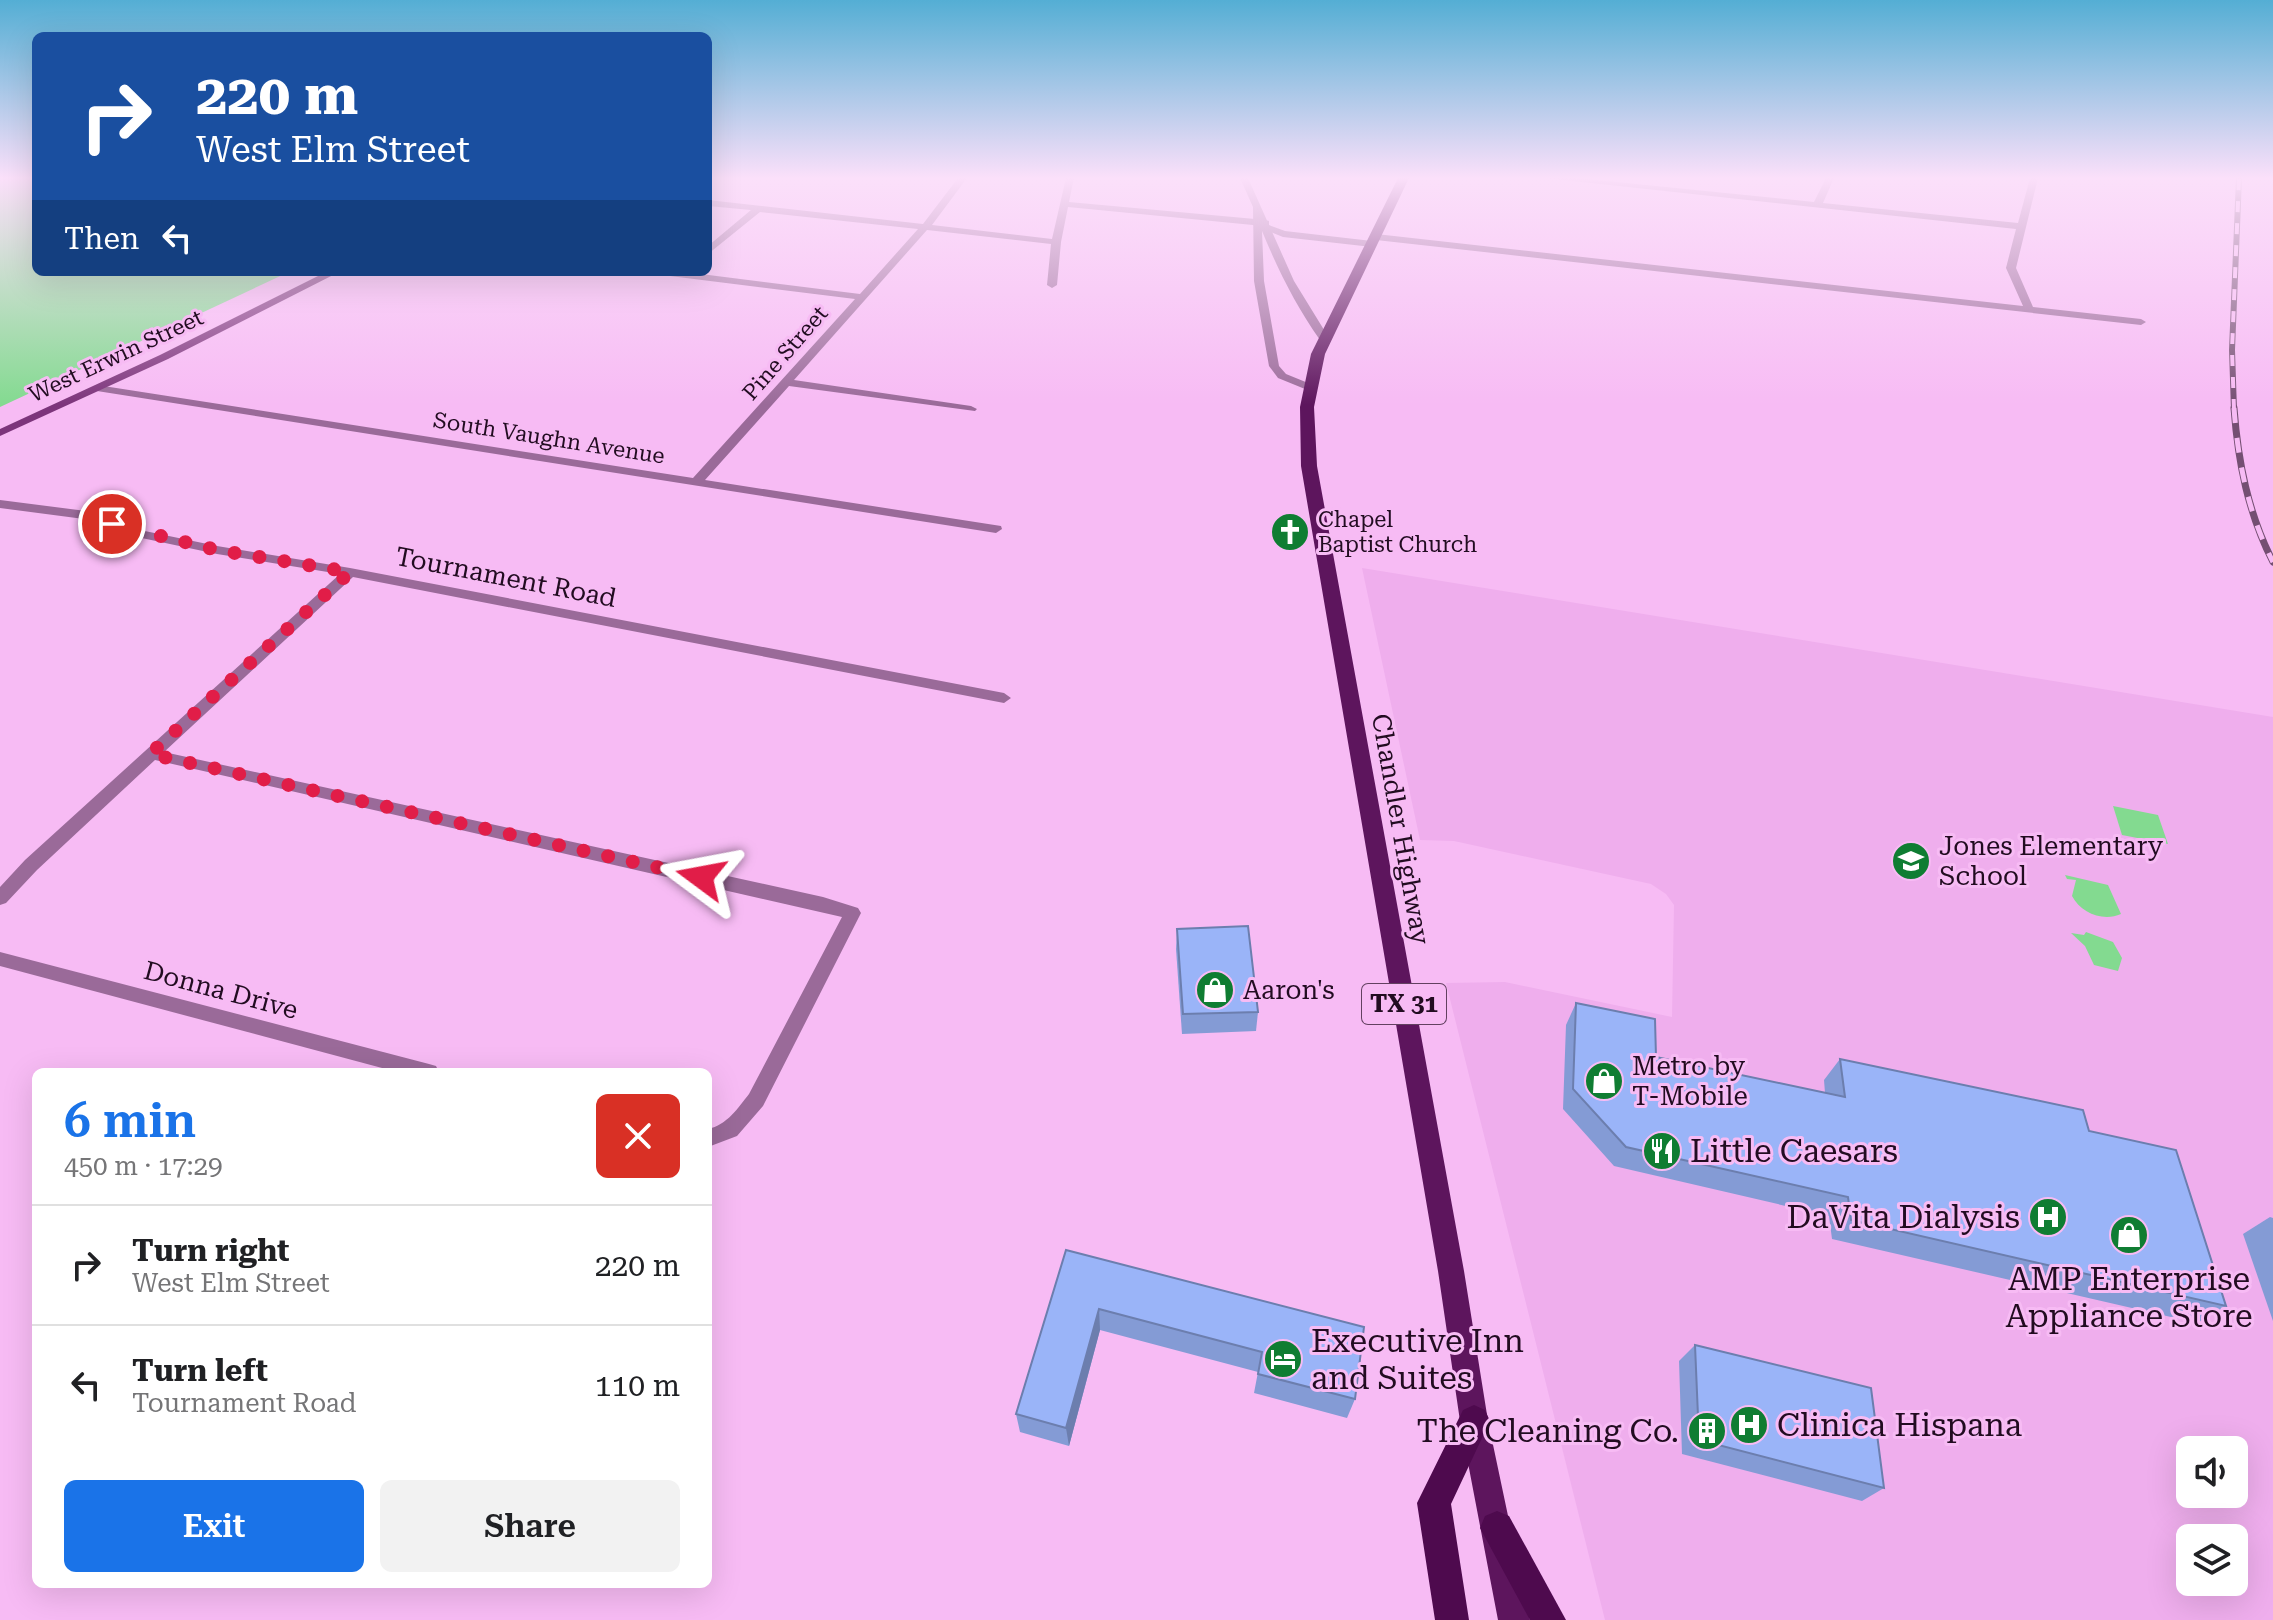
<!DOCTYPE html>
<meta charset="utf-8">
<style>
:root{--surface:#fff;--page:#f2f2f2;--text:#202124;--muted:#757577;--line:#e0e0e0;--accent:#1a73e8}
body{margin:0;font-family:"Roboto Serif",serif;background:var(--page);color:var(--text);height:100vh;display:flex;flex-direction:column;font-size:30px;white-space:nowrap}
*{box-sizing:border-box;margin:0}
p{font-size:26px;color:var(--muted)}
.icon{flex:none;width:44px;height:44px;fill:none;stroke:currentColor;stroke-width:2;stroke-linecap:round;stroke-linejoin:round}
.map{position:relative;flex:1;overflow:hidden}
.drawer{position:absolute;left:32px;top:1068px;width:680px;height:520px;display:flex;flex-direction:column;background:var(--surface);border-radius:12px;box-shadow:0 8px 32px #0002}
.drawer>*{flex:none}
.guide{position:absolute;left:32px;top:32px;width:680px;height:244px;border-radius:12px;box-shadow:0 8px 32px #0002;background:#1a4fa0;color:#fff;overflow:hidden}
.tools{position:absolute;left:2176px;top:1436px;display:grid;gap:16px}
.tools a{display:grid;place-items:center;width:72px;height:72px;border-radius:12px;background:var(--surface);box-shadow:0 8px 32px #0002;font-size:40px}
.pin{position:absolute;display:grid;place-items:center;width:68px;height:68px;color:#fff;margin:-34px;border:4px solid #fff;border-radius:50%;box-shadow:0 2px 8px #0007}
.me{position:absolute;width:88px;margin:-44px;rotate:283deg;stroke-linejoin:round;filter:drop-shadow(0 0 6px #0008)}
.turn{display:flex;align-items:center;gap:28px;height:168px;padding:0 32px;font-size:36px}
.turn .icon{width:104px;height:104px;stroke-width:2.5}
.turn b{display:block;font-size:56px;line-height:68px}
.then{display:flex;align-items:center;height:76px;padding:0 32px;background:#0003;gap:16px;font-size:30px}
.round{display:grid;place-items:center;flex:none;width:84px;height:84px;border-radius:12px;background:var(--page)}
.head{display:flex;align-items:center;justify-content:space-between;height:136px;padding:0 32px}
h1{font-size:48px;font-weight:600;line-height:60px;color:var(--accent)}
.action{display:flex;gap:16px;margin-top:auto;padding:16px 32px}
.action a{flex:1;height:92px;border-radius:12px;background:var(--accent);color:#fff;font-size:32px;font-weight:600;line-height:92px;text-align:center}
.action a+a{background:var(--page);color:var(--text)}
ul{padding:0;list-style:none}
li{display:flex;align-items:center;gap:24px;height:120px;padding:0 32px;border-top:2px solid var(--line)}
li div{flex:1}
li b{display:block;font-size:30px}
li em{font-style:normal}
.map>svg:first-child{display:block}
.built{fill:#efaeed;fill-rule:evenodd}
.green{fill:#83da90}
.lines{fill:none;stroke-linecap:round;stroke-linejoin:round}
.minor{fill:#9a6a99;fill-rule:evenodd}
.tertiary{fill:#9a6a99;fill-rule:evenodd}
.secondary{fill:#7c357b;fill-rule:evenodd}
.primary{fill:#5d155d;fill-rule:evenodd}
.trunk{fill:#4e0a4e;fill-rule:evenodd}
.rail-far1-casing{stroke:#744f72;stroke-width:6}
.rail-casing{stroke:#744f72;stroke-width:7}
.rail-far1{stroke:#f7bbf4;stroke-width:4;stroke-dasharray:11;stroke-linecap:butt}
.rail{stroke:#f7bbf4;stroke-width:5;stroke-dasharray:15;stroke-linecap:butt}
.wall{fill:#849bd5}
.shaded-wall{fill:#6c7eae}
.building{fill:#9ab4f8;stroke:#6c7eae;stroke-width:2}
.route{stroke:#e11d48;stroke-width:14;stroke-dasharray:0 25.2}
.labels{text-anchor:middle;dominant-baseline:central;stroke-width:6;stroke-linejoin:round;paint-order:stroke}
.far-street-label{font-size:22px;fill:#220c21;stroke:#f7bbf4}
.far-poi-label{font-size:22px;fill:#220c21;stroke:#f7bbf4;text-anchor:start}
.shield{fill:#f7bbf4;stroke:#624060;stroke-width:2}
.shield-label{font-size:24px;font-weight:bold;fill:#220c21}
.street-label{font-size:26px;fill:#220c21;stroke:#f7bbf4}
.poi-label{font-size:26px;fill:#220c21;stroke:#f7bbf4;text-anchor:start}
.near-poi-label{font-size:32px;fill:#220c21;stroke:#f7bbf4;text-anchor:start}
</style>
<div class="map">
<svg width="2273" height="1620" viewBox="0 0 2273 1620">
<rect width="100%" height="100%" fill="#f7bbf4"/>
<!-- built -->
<path class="built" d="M1362 568 2273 717V1620H1605L1446 983 1505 982 1672 1017 1674 905 1666 894 1651 884 1454 841 1420 840ZM2190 1450H2234V1494H2190ZM2190 1538H2234V1582H2190Z"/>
<!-- green -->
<g class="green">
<polygon points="0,178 36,178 36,272 289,272 0,407"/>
<polygon points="2113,806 2158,815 2168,844 2122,835"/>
<path d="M2065 875 2108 885 2121 914C2103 922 2081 913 2072 896L2076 880 2067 879Z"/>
<polygon points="2086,932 2113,942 2122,958 2118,971 2094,965 2085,946 2071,933 2084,935"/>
</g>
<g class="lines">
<!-- minor -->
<g class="minor">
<polygon points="958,178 967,178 932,225 1052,239 1066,178 1074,178 1069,202 1266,220 1269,221 1269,225 1285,231 1372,241 1377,244 1372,247 1283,237 1253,225 1068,207 1061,242 1057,285 1052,288 1047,285 1051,244 927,230 794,380 971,406 977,409 975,411 789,386 705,480 1001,526 1002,529 996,533 97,391 91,388 97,385 693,478 855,299 662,275 657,272 685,272 860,294 918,229 760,212 708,254 708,246 751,210 708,206 708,200 923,224"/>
<polygon points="1545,178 1577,178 1814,202 1826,178 1834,178 1823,203 2018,223 2030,178 2038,178 2016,268 2033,307 2141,319 2146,322 2141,325 1376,240 1371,237 1376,234 2023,306 2006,268 2016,229"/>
<path d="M0 500 86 511 140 530 217 546 350 568 1004 693 1011 698 1004 703 353 577 164 752 823 897 858 908 861 913 763 1106 737 1136 708 1147V1129C727 1125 738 1108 749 1094L842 917 155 760 37 870 6 903 0 905V887L25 860 340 574 217 554 137 537 84 519 0 508Z"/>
<polygon points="0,952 429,1064 436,1066 439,1072 397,1072 0,966"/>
</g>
<!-- tertiary -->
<path class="tertiary" d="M1240 178H1248L1294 281 1329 338 1320 340C1296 306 1278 270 1262 231L1264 281 1279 366 1286 374 1313 385V389H1305L1278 378 1269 366 1254 281 1253 207Z"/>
<!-- secondary -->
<polygon class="secondary" points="326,272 339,272 168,359 0,436 0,429 160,355"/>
<!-- primary -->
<polygon class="primary" points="1398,178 1409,178 1325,354 1314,407 1317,466 1464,1271 1488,1421 1530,1620 1498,1620 1460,1421 1438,1271 1301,466 1300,407 1311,354"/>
<!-- trunk -->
<g class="trunk">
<polygon points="1474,1405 1485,1410 1490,1421 1451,1504 1469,1620 1435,1620 1417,1503 1463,1410"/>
<polygon points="1497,1511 1509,1516 1566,1620 1530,1620 1480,1528 1485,1516"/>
</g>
<defs>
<polyline id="rail-far1" points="2234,410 2232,350 2239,178"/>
<path id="rail" d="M2234 408C2238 462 2248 513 2273 562"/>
</defs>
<!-- rail-far1 casing -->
<use href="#rail-far1" class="rail-far1-casing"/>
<!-- rail casing -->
<use href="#rail" class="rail-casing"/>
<!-- rail-far1 -->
<use href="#rail-far1" class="rail-far1"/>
<!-- rail -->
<use href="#rail" class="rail"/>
</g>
<!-- wall -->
<g class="wall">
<polygon points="1177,929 1258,1012 1256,1031 1182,1034 1176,949"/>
<polygon points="1576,1003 1656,1057 1825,1093 1824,1080 1840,1059 2089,1131 2226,1306 2197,1323 1832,1239 1829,1216 1614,1166 1563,1109 1566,1025"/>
<polygon points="2270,1217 2273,1218 2273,1321 2243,1234"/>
<polygon points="1066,1250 1355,1399 1347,1418 1254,1393 1258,1372 1100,1330 1069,1446 1020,1432 1016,1414"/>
<polygon points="1695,1345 1884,1488 1862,1501 1682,1454 1679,1361"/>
</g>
<!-- shaded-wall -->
<polygon class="shaded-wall" points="1099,1309 1100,1330 1069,1446 1066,1428"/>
<!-- building -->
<g class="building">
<polygon points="1248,926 1258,1012 1183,1014 1177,929"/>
<polygon points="1576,1003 1655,1019 1656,1057 1845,1097 1840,1059 2083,1110 2089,1131 2176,1150 2226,1306 1851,1220 1848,1197 1626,1147 1573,1089"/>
<polygon points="1066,1250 1364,1327 1355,1399 1258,1374 1262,1352 1099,1309 1066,1428 1016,1414"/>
<polygon points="1695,1345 1871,1388 1884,1488 1699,1440"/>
</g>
<!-- sky -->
<linearGradient id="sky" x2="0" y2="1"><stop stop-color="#54aed4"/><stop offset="0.44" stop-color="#fbe0fa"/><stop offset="1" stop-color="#fbe0fa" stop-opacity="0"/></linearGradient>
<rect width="2273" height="405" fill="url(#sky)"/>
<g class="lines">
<!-- route -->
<polyline class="route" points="112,524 217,550 350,572 150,754 701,877"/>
</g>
<!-- icons -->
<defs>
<symbol id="church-disc" viewBox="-11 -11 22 22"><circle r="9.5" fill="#0f7d32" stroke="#f7bbf4"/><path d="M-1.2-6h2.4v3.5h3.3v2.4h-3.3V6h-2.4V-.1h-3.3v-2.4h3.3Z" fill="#fff"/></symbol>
<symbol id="school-disc" viewBox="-11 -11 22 22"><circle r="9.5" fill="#0f7d32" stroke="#f7bbf4"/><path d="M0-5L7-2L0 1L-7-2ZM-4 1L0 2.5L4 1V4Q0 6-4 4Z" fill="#fff"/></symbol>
<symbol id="shop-disc" viewBox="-11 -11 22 22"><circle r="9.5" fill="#0f7d32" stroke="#f7bbf4"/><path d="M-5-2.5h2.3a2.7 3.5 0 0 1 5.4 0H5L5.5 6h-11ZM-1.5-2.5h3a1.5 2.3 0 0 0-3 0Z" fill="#fff"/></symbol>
<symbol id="restaurant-disc" viewBox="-11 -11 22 22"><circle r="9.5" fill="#0f7d32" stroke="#f7bbf4"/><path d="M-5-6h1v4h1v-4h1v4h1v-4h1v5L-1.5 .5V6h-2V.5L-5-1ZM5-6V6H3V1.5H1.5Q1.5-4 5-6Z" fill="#fff"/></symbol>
<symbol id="hospital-disc" viewBox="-11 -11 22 22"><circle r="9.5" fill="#0f7d32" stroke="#f7bbf4"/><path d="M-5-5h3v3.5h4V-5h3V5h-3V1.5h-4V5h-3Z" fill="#fff"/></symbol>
<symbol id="hotel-disc" viewBox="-11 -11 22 22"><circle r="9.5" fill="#0f7d32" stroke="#f7bbf4"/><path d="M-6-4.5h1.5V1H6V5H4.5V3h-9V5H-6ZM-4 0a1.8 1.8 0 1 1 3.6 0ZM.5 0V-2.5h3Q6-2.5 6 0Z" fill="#fff"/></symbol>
<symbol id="building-disc" viewBox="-11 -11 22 22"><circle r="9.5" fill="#0f7d32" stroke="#f7bbf4"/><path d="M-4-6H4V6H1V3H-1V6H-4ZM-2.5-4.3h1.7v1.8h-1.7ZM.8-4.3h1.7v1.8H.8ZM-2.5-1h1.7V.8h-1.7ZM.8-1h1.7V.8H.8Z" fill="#fff"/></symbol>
</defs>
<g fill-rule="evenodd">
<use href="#church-disc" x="1268" y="510" width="44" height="44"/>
<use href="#school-disc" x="1889" y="839" width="44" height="44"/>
<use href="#shop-disc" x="1193" y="968" width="44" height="44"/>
<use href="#shop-disc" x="1582" y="1059" width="44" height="44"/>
<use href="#restaurant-disc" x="1640" y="1129" width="44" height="44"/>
<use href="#hospital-disc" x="2026" y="1195" width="44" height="44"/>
<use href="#shop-disc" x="2107" y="1213" width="44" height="44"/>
<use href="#hotel-disc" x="1261" y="1337" width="44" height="44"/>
<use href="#hospital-disc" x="1727" y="1403" width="44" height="44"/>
<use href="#building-disc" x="1685" y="1409" width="44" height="44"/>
</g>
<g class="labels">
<!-- far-street labels -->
<g class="far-street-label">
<text transform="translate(785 353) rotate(-49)">Pine Street</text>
<text transform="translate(116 356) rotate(-25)">West Erwin Street</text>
<text transform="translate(549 438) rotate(9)">South Vaughn Avenue</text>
</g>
<!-- far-poi labels -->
<g class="far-poi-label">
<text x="1318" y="519">Chapel<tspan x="1318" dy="25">Baptist Church</tspan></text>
</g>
<!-- shield labels -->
<rect class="shield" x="1362" y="984" width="84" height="40" rx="6"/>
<g class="shield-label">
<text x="1404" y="1004">TX 31</text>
</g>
<!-- street labels -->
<g class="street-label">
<text transform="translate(506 577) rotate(11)">Tournament Road</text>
<text transform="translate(1401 829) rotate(80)">Chandler Highway</text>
<text transform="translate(221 990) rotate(15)">Donna Drive</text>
</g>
<!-- poi labels -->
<g class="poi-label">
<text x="1939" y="846">Jones Elementary<tspan x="1939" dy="30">School</tspan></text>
<text x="1243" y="990">Aaron's</text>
<text x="1632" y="1066">Metro by<tspan x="1632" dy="30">T-Mobile</tspan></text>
</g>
<!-- near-poi labels -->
<g class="near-poi-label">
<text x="1690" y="1151">Little Caesars</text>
<text x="2020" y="1217" text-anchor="end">DaVita Dialysis</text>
<text x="2129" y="1279" text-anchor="middle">AMP Enterprise<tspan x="2129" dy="37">Appliance Store</tspan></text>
<text x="1311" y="1341">Executive Inn<tspan x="1311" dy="37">and Suites</tspan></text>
<text x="1777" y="1425">Clinica Hispana</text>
<text x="1679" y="1431" text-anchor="end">The Cleaning Co.</text>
</g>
</g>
</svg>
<div class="tools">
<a><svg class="icon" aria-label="sound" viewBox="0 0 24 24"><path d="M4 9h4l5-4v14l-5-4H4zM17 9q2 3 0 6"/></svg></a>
<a><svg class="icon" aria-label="layers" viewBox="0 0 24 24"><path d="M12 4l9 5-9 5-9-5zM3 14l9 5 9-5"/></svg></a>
</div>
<div class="pin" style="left:112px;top:524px;background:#d93025"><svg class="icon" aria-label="arrive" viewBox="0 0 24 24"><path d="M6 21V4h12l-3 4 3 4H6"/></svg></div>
<svg class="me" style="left:701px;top:877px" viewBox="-20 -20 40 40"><path d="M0-17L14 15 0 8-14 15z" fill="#e11d48" stroke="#fff" stroke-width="4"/></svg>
<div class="guide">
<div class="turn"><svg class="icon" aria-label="right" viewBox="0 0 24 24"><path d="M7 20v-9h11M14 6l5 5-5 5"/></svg><div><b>220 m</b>West Elm Street</div></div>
<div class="then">Then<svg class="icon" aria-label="left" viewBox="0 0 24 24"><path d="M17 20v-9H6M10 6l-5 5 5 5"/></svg></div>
</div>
<section class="drawer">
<div class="head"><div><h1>6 min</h1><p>450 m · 17:29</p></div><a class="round" style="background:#d93025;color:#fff"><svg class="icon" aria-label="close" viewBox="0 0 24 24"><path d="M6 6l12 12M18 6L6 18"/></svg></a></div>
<ul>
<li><svg class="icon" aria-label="right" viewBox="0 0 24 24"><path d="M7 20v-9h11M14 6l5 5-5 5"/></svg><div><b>Turn right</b><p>West Elm Street</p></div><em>220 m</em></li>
<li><svg class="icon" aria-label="left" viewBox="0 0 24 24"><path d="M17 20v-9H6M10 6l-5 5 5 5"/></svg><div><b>Turn left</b><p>Tournament Road</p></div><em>110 m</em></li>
</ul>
<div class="action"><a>Exit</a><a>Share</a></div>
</section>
</div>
